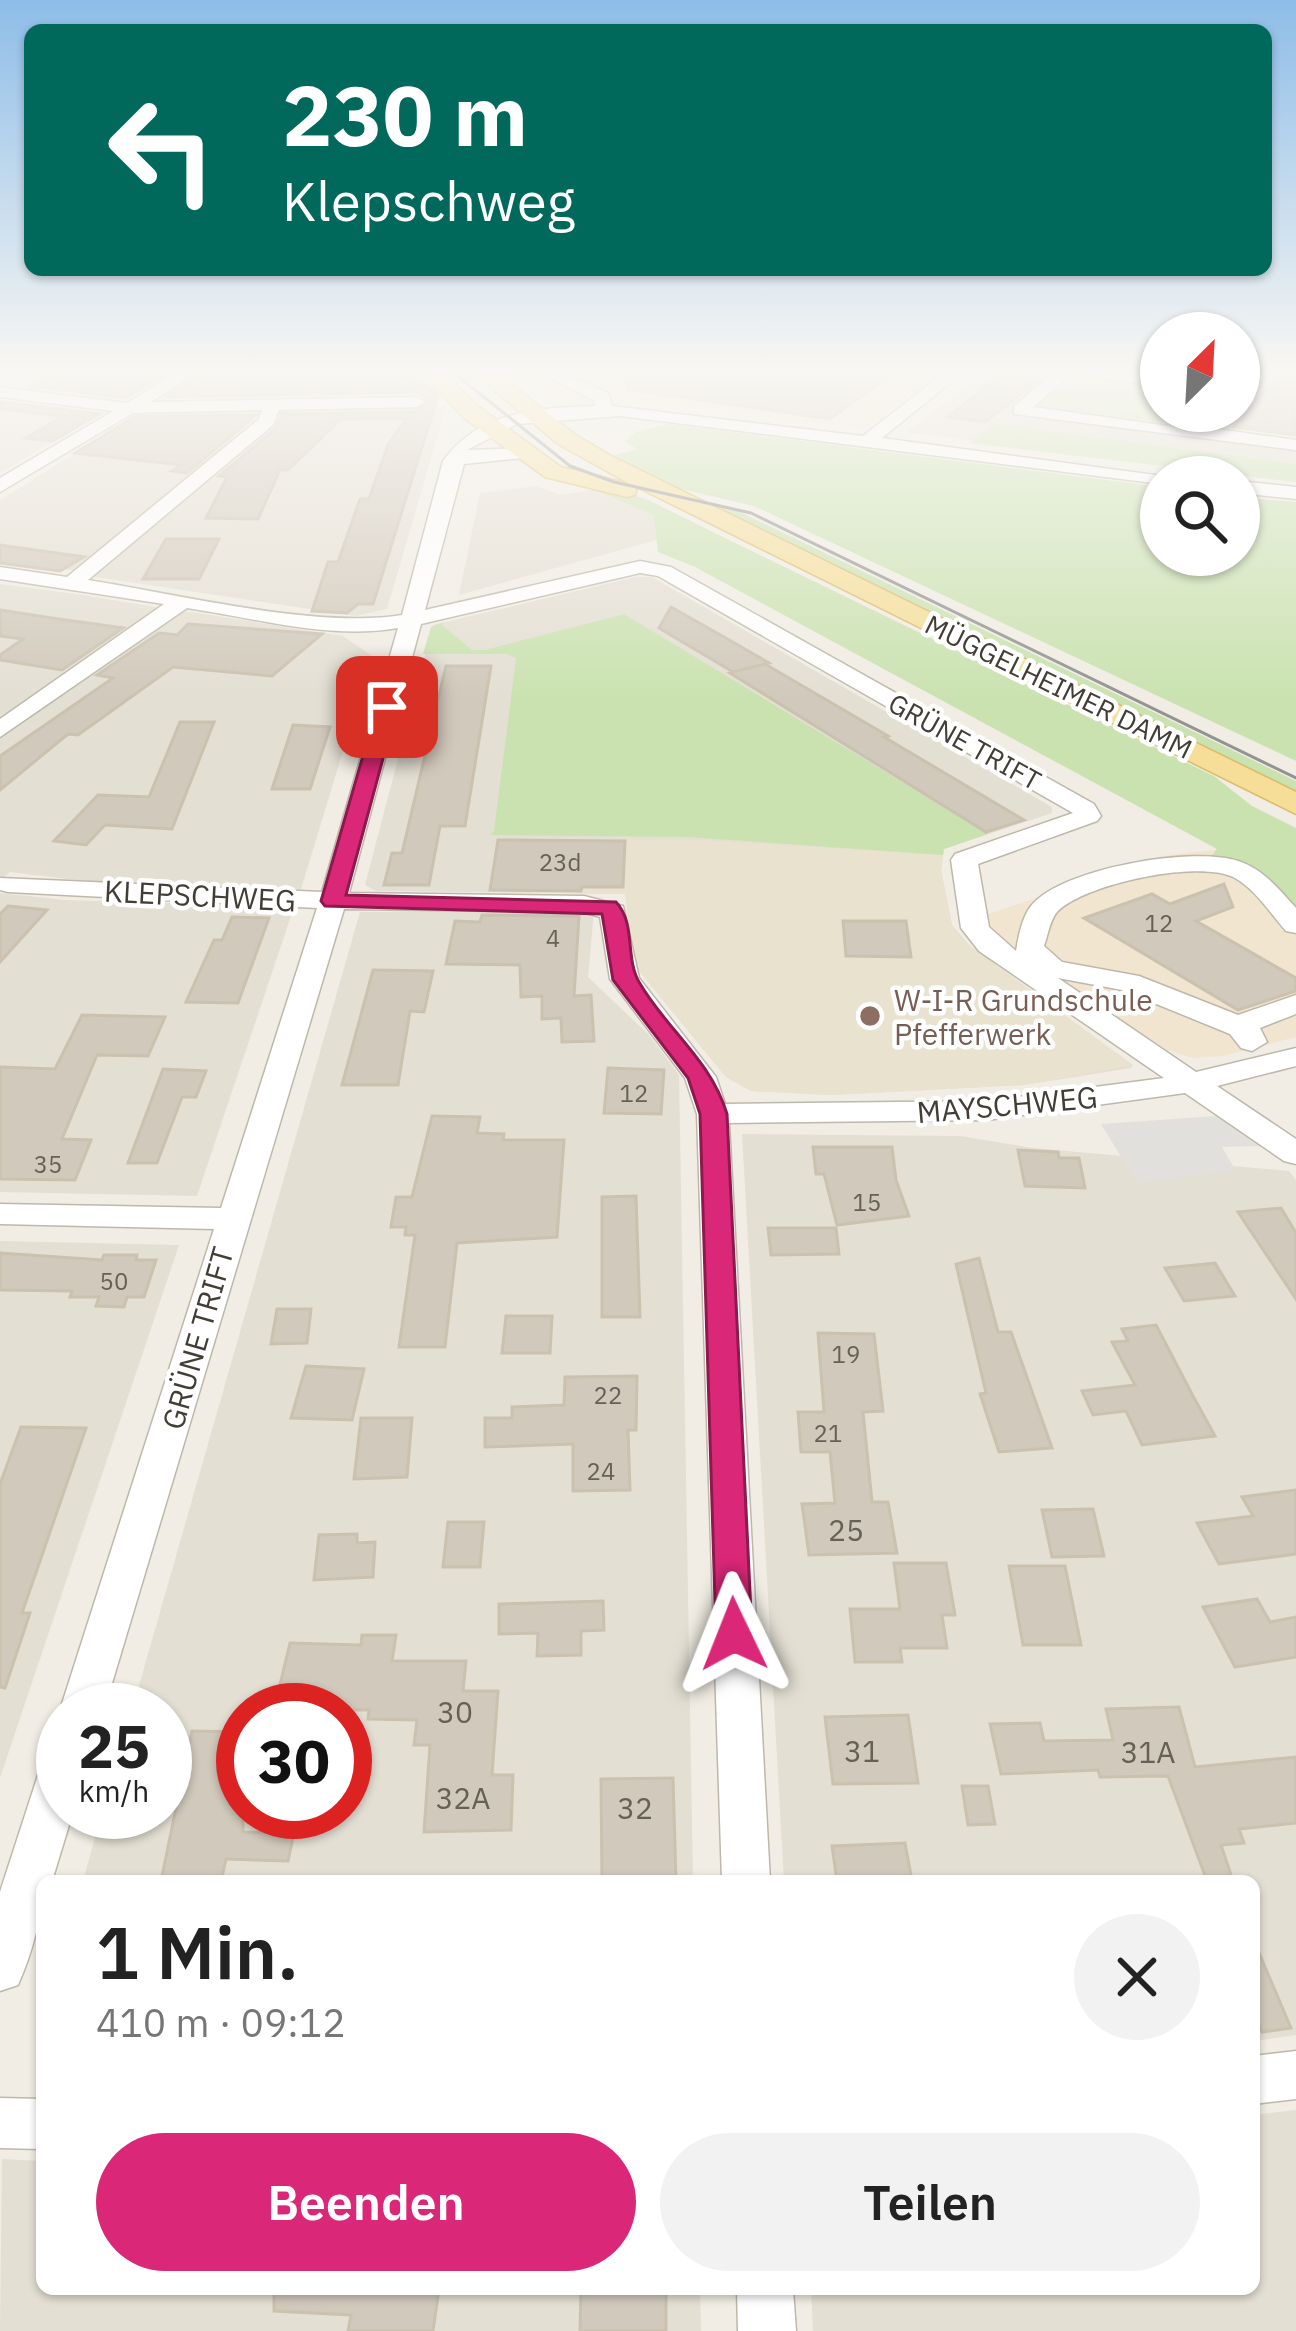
<!DOCTYPE html>
<html lang="de">
<meta charset="utf-8">
<style>
:root{--surface:#fff;--page:#f2f2f2;--text:#222;--muted:#767676;--accent:#db2777}
body{margin:0;font-family:"IBM Plex Sans",sans-serif;background:var(--page);color:var(--text);height:100vh;display:flex;flex-direction:column;font-size:45px;white-space:nowrap}
*{box-sizing:border-box;margin:0}
p{font-size:39px;color:var(--muted)}
.icon{flex:none;width:66px;height:66px;fill:none;stroke:currentColor;stroke-width:2;stroke-linecap:round;stroke-linejoin:round}
.map{position:relative;flex:1;overflow:hidden}
.details{position:absolute;left:36px;top:1875px;width:1224px;height:420px;display:flex;flex-direction:column;background:var(--surface);border-radius:18px;box-shadow:0 3px 9px #0004}
.details>*{flex:none}
.top-card{position:absolute;left:24px;top:24px;width:1248px;height:252px;border-radius:18px;box-shadow:0 3px 9px #0004;background:#00695c;color:#fff;overflow:hidden}
.needle{width:78px;rotate:24deg}
.buttons{position:absolute;left:1140px;top:312px;display:grid;gap:24px}
.buttons a{display:grid;place-items:center;width:120px;height:120px;border-radius:50%;background:var(--surface);box-shadow:0 3px 9px #0004;font-size:60px}
.speed{position:absolute;left:36px;top:1683px;display:flex;gap:24px;font-size:60px;font-weight:700;text-align:center}
.speed>*{display:grid;place-content:center;width:156px;height:156px;border-radius:50%;background:var(--surface);box-shadow:0 3px 9px #0004;line-height:1}
.speed small{font-size:30px;font-weight:400}
.speed .limit{border:18px solid #d22;background:#fff;color:#111}
.pin{position:absolute;display:grid;place-items:center;width:102px;height:102px;color:#fff;margin:-51px;border-radius:24px;box-shadow:0 6px 18px #0006}
.me{position:absolute;width:132px;margin:-66px;rotate:358deg;stroke-linejoin:round;filter:drop-shadow(0 0 9px #0008)}
.turn{display:flex;align-items:center;gap:42px;height:252px;padding:0 60px;font-size:54px}
.turn .icon{width:156px;height:156px;stroke-width:2.5}
.turn b{display:block;font-size:84px;line-height:102px}
.round{display:grid;place-items:center;flex:none;width:126px;height:126px;border-radius:63px;background:var(--page)}
.overview{display:flex;align-items:center;justify-content:space-between;height:204px;padding:0 60px}
h1{font-size:72px;font-weight:600;line-height:90px}
.cta{display:flex;gap:24px;margin-top:auto;padding:24px 60px}
.cta a{flex:1;height:138px;border-radius:72px;background:var(--accent);color:#fff;font-size:48px;font-weight:600;line-height:138px;text-align:center}
.cta a+a{background:var(--page);color:var(--text)}
.map>svg:first-child{display:block}
.residential{fill:#e4dfd3;fill-rule:evenodd}
.commercial{fill:#f1e5d0}
.education{fill:#e9e2cf}
.green{fill:#cae2b0}
.parking{fill:#e2e0dc}
.building{fill:#d1c9bb;stroke:#cbc1af;stroke-width:3}
.lines{fill:none;stroke-linecap:round;stroke-linejoin:round}
.minor-casing{stroke:#beb8ab;stroke-width:3}
.major-casing{stroke:#d9bc6a;stroke-width:3}
.minor{fill:#fff;fill-rule:evenodd}
.major{fill:#f6de98;fill-rule:evenodd}
.tram{stroke:#939393;stroke-width:3}
.route{fill:#db2777;stroke:#8e194d;stroke-width:3}
.education-dot{fill:#8d6e63;stroke:#fff;stroke-width:4.5}
.labels{text-anchor:middle;dominant-baseline:central;stroke-width:9;stroke-linejoin:round;paint-order:stroke}
.number-label{font-size:24px;fill:#666056}
.far-street-label{font-size:27px;fill:#423d35;stroke:#fff}
.street-label{font-size:30px;fill:#423d35;stroke:#fff}
.education-label{font-size:30px;fill:#785e54;stroke:#fff;text-anchor:start}
.near-number-label{font-size:30px;fill:#666056}
</style>
<div class="map">
<svg width="1296" height="2331" viewBox="0 0 1296 2331">
<rect width="100%" height="100%" fill="#f1ede4"/>
<!-- residential -->
<g class="residential">
<polygon points="985,373 1161,373 1161,411 1190,411 1175,425 1177,433 1214,438 1218,428 1296,440 1296,481 907,432"/>
<polygon points="0,400 96,411 99,414 0,473"/>
<polygon points="446,407 387,609 356,616 89,576 271,426 279,411"/>
<polygon points="265,411 78,571 0,563 0,500 137,415"/>
<polygon points="537,486 560,495 601,488 645,498 703,527 459,595 480,493"/>
<polygon points="635,577 652,577 1052,807 1052,813 944,849 941,870 952,925 975,952 1133,1065 1131,1068 1024,1085 831,1095 751,1091 726,1077 635,966 625,894 376,891 365,885 433,625"/>
<polygon points="0,584 83,595 162,608 0,722"/>
<polygon points="179,610 343,636 372,656 301,889 84,881 10,872 0,881 0,738"/>
<polygon points="0,893 65,900 294,907 197,1196 0,1192"/>
<path d="M360 912H594L588 977 649 1035 679 1075 693 1881H83L102 1812H165V1710H132ZM243 1710H345V1812H243Z"/>
<polygon points="742,1134 960,1136 1033,1148 1289,1171 1296,1180 1296,2035 1254,2041 1254,1881 784,1881"/>
<polygon points="0,1241 179,1245 0,1778"/>
<polygon points="1296,2110 1296,2331 813,2331 811,2289 1254,2289 1254,2115"/>
<polygon points="2,2159 42,2161 42,2289 700,2289 701,2331 0,2331"/>
</g>
<!-- commercial -->
<g class="commercial">
<polygon points="508,373 942,373 864,429 637,401 557,400"/>
<polygon points="1219,849 1296,891 1296,1037 1223,1056 1193,1058 1167,1050 998,940 985,915 1162,856"/>
</g>
<!-- education -->
<polygon class="education" points="498,840 701,840 943,855 941,870 952,925 961,939 1133,1065 1024,1085 831,1095 751,1091 726,1077 635,966 625,894 491,892"/>
<!-- green -->
<g class="green">
<polygon points="1075,373 1161,384 1161,411 1184,411 1171,424 1039,405"/>
<polygon points="667,424 1161,487 1161,555 1239,555 1239,497 1296,502 1296,761 754,506 664,485 612,456 637,449 625,442 635,432"/>
<polygon points="992,424 1296,464 1296,482 969,443"/>
<polygon points="601,488 645,499 1214,776 1252,806 1296,828 1296,915 1209,859 1217,849 695,567 658,552 654,515 593,489"/>
<polygon points="685,495 734,509 1296,781 1296,793"/>
<polygon points="624,614 988,834 944,849 943,855 688,837 490,835 494,831 516,658 507,654 423,654 431,627 444,622 442,625 472,650 485,650"/>
</g>
<!-- parking -->
<polygon class="parking" points="1217,1116 1262,1146 1222,1147 1236,1171 1137,1183 1101,1124"/>
<!-- building -->
<g class="building">
<polygon points="60,373 168,373 126,398 31,386"/>
<polygon points="200,373 397,373 429,387 438,396 373,604 358,604 347,613 312,611 328,562 338,562 360,499 369,499 388,445 407,418 341,419 288,470 280,470 258,519 206,518 227,477 219,476 276,428 282,414 417,412 429,400 417,392 167,397"/>
<polygon points="628,373 894,373 830,419 627,389"/>
<polygon points="1001,375 1039,380 985,422 948,417"/>
<polygon points="1275,379 1296,382 1296,435 1234,427"/>
<polygon points="0,402 99,414 53,441 26,438 63,416 0,409"/>
<polygon points="256,415 187,473 172,471 182,465 75,453 134,417"/>
<polygon points="166,539 219,539 199,579 143,579"/>
<polygon points="0,545 84,557 60,571 0,563"/>
<polygon points="671,607 731,641 769,663 733,672 659,628"/>
<polygon points="0,610 52,618 123,628 62,670 0,660 0,655 23,639 0,636"/>
<polygon points="188,624 322,634 272,676 173,667 78,735 68,734 0,790 0,756 113,678 97,675 159,633 177,635"/>
<polygon points="765,664 888,736 884,737 1024,820 986,832 730,673"/>
<polygon points="446,666 491,666 465,826 440,826 429,885 384,885 392,853 402,853"/>
<polygon points="180,722 214,722 172,829 105,825 86,845 54,841 98,795 149,797"/>
<polygon points="293,725 330,727 310,789 272,789"/>
<polygon points="498,840 625,841 623,887 582,887 581,891 490,890"/>
<polygon points="1224,884 1233,907 1196,921 1296,978 1296,991 1238,1010 1084,918 1152,894 1170,904"/>
<polygon points="8,906 47,910 0,962 0,914"/>
<polygon points="482,915 579,916 574,996 591,995 594,1041 562,1042 561,1018 542,1019 542,996 521,997 520,965 446,964 455,921 480,922"/>
<polygon points="232,917 269,918 238,1003 186,1002 214,940 222,940"/>
<polygon points="843,921 906,921 911,957 846,956"/>
<polygon points="373,970 433,971 424,1012 410,1011 398,1085 342,1085"/>
<polygon points="82,1015 165,1017 148,1056 97,1055 62,1139 91,1140 75,1180 0,1179 0,1067 55,1069"/>
<polygon points="608,1068 664,1070 661,1114 604,1113"/>
<polygon points="163,1069 206,1071 196,1097 182,1097 157,1163 128,1163"/>
<polygon points="432,1116 480,1117 477,1133 504,1134 503,1140 564,1140 557,1237 457,1243 445,1347 399,1347 415,1235 405,1235 406,1227 391,1227 396,1197 412,1197"/>
<polygon points="813,1147 892,1147 896,1180 909,1216 837,1225 824,1174 816,1174"/>
<polygon points="1018,1150 1058,1152 1059,1158 1079,1158 1085,1188 1025,1186"/>
<polygon points="636,1196 640,1317 602,1317 602,1197"/>
<polygon points="1281,1208 1296,1233 1296,1299 1238,1212"/>
<polygon points="768,1228 836,1228 839,1254 771,1255"/>
<polygon points="0,1253 102,1260 104,1255 137,1255 136,1260 156,1260 144,1297 127,1297 124,1307 96,1306 99,1297 70,1297 72,1291 0,1290"/>
<polygon points="979,1258 998,1332 1011,1332 1052,1448 999,1452 980,1394 986,1393 956,1264"/>
<polygon points="1215,1263 1235,1296 1184,1301 1165,1268"/>
<polygon points="277,1309 311,1309 307,1343 271,1344"/>
<polygon points="506,1316 552,1316 550,1353 502,1353"/>
<polygon points="1156,1325 1193,1396 1215,1436 1142,1445 1126,1411 1093,1415 1082,1391 1135,1385 1112,1342 1128,1341 1122,1329"/>
<polygon points="818,1333 874,1334 883,1411 863,1412 872,1502 888,1502 897,1553 809,1555 802,1504 835,1503 830,1452 801,1452 798,1412 824,1412"/>
<polygon points="306,1366 364,1369 352,1420 291,1418"/>
<polygon points="637,1376 636,1430 628,1430 630,1490 573,1491 573,1444 485,1447 485,1418 512,1418 512,1407 564,1405 565,1377"/>
<polygon points="361,1418 412,1418 407,1477 354,1479"/>
<polygon points="21,1427 86,1428 22,1613 30,1613 5,1688 0,1687 0,1484"/>
<polygon points="1296,1490 1296,1554 1219,1564 1197,1523 1253,1516 1242,1497"/>
<polygon points="1093,1509 1104,1556 1052,1557 1042,1510"/>
<polygon points="448,1522 484,1522 480,1567 443,1567"/>
<polygon points="357,1534 357,1543 375,1542 373,1577 314,1580 319,1535"/>
<polygon points="894,1563 946,1563 955,1615 942,1615 947,1648 900,1648 902,1662 855,1662 850,1609 900,1609"/>
<polygon points="1009,1566 1065,1566 1081,1645 1023,1645"/>
<polygon points="1257,1599 1270,1622 1296,1617 1296,1657 1235,1667 1203,1607"/>
<polygon points="603,1601 604,1630 581,1631 581,1655 537,1656 538,1633 499,1634 499,1604"/>
<polygon points="362,1635 396,1635 392,1661 466,1661 463,1691 498,1691 492,1775 513,1775 511,1830 424,1832 430,1745 414,1745 417,1720 368,1719 369,1710 274,1710 290,1643 361,1645"/>
<polygon points="1179,1707 1195,1767 1296,1757 1296,1823 1239,1829 1244,1843 1221,1845 1233,1881 1207,1881 1168,1776 1100,1777 1098,1770 1001,1774 990,1724 1040,1723 1044,1741 1113,1740 1106,1709"/>
<polygon points="908,1715 918,1783 833,1784 825,1717"/>
<polygon points="192,1731 243,1732 243,1832 294,1833 288,1861 226,1859 221,1881 161,1881"/>
<polygon points="673,1778 676,1881 602,1881 601,1779"/>
<polygon points="962,1786 988,1786 995,1824 968,1825"/>
<polygon points="905,1843 912,1881 837,1881 832,1846"/>
<polygon points="1254,1941 1291,2028 1262,2032 1254,2013"/>
<polygon points="274,2289 439,2289 433,2331 348,2331 351,2315 274,2311"/>
<polygon points="581,2289 666,2289 666,2331 580,2331"/>
</g>
<g class="lines">
<defs>
<g id="minor">
<path d="M177 373H196L151 402 417 397 425 402 417 407 279 410 273 425 88 580C177 594 317 629 402 615L443 461C480 411 535 408 595 406L594 400 540 373H561L608 393 612 406 863 436 944 373H962L882 438 1170 477H1161V484L620 416 517 424 467 450 523 448 532 453 523 458 464 464 425 610 640 561 671 567 1094 804 1101 816 1097 821 978 864 989 927 1016 951C1018 938 1022 917 1031 906 1061 868 1194 846 1238 861 1263 869 1279 889 1296 908V933L1286 931C1271 914 1255 889 1235 878 1200 859 1084 884 1057 912 1050 920 1048 935 1044 946L1062 962 1139 976 1238 1015 1296 995V1014L1260 1028 1267 1042 1252 1051 1241 1048 1230 1034 1122 990 1058 978 1196 1072 1296 1048V1066L1217 1086 1296 1139V1164L1284 1161 1185 1093 987 1120 729 1123 770 1881H722L697 1114 685 1078 610 979 600 917 583 912 344 909 104 1710H63V1716L60 1710 214 1229 0 1224V1204L221 1208 317 908 8 892 0 890V878L322 892 398 628C330 640 255 618 187 608L0 737V719L164 604 0 579V567L67 577 259 419 262 410 133 413 0 492V478L113 411 0 397V387L127 403ZM640 573 658 576 1073 813 955 854 951 860 961 928 979 951 1164 1078 987 1101 725 1104 716 1077 639 978 623 906 584 896 349 893 421 624Z"/>
<polygon points="1054,373 1072,373 1034,407 1189,429 1206,411 1225,411 1210,428 1296,440 1296,450 1014,414 1014,406"/>
<polygon points="1096,373 1161,376 1161,386 1104,378"/>
<polygon points="1245,373 1262,373 1239,393 1239,379"/>
<polygon points="1239,481 1296,487 1296,499 1239,493"/>
<path d="M63 1750V1812H73L52 1881H42C42 1918 33 1951 18 1985L0 1991V1892L40 1769 47 1756Z"/>
<polygon points="1296,2051 1296,2099 1254,2104 1254,2056"/>
<polygon points="0,2098 42,2099 42,2149 0,2148"/>
<polygon points="737,2289 793,2289 796,2331 738,2331"/>
</g>
<polygon id="major" points="422,373 444,373 480,408 561,467 630,484 558,444 474,373 497,373 574,434 613,457 1296,792 1296,814 637,487 635,495 627,497 545,477 464,418"/>
</defs>
<!-- minor casing -->
<use href="#minor" class="minor-casing"/>
<!-- major casing -->
<use href="#major" class="major-casing"/>
<!-- minor -->
<use href="#minor" class="minor"/>
<!-- major -->
<use href="#major" class="major"/>
<!-- tram -->
<polyline class="tram" points="454,373 570,466 614,482 751,513 1296,778"/>
</g>
<!-- sky -->
<linearGradient id="sky" x2="0" y2="1"><stop stop-color="#8dbde8"/><stop offset="0.53" stop-color="#f9f7f3"/><stop offset="1" stop-color="#f9f7f3" stop-opacity="0"/></linearGradient>
<rect width="1296" height="699" fill="url(#sky)"/>
<!-- route -->
<path class="route" d="M387 701 397 707 346 895 616 902C636 923 625 958 639 982 666 1029 711 1060 727 1114L752 1634 746 1644 734 1648 721 1644 716 1634 700 1114 688 1078 613 980 602 914 325 906 321 901 377 707Z"/>
<!-- markers -->
<circle class="education-dot" cx="870" cy="1016" r="12"/>
<g class="labels">
<!-- number labels -->
<g class="number-label">
<text x="560" y="862">23d</text>
<text x="1159" y="923">12</text>
<text x="553" y="938">4</text>
<text x="634" y="1093">12</text>
<text x="48" y="1164">35</text>
<text x="867" y="1202">15</text>
<text x="114" y="1281">50</text>
<text x="846" y="1354">19</text>
<text x="608" y="1395">22</text>
<text x="828" y="1433">21</text>
<text x="601" y="1471">24</text>
</g>
<!-- far-street labels -->
<g class="far-street-label">
<text transform="translate(1059 686) rotate(26)">MÜGGELHEIMER DAMM</text>
<text transform="translate(965 741) rotate(29)">GRÜNE TRIFT</text>
</g>
<!-- street labels -->
<g class="street-label">
<text transform="translate(200 895) rotate(3)">KLEPSCHWEG</text>
<text transform="translate(1007 1104) rotate(-5)">MAYSCHWEG</text>
<text transform="translate(197 1338) rotate(-74)">GRÜNE TRIFT</text>
</g>
<!-- education labels -->
<g class="education-label">
<text x="894" y="999">W-I-R Grundschule<tspan x="894" dy="34">Pfefferwerk</tspan></text>
</g>
<!-- near-number labels -->
<g class="near-number-label">
<text x="846" y="1529">25</text>
<text x="455" y="1711">30</text>
<text x="862" y="1750">31</text>
<text x="1148" y="1751">31A</text>
<text x="463" y="1797">32A</text>
<text x="635" y="1807">32</text>
</g>
</g>
</svg>
<div class="buttons">
<a><svg class="needle" viewBox="-14 -14 28 28"><path d="M0-13l5 13h-10z" fill="#e53935"/><path d="M0 13l5-13h-10z" fill="#767676"/></svg></a>
<a><svg class="icon" aria-label="search" viewBox="0 0 24 24"><circle cx="10" cy="10" r="6"/><path d="M15 15l6 6"/></svg></a>
</div>
<div class="speed"><div>25<small>km/h</small></div><div class="limit">30</div></div>
<div class="pin" style="left:387px;top:707px;background:#d93025"><svg class="icon" aria-label="arrive" viewBox="0 0 24 24"><path d="M6 21V4h12l-3 4 3 4H6"/></svg></div>
<svg class="me" style="left:734px;top:1634px" viewBox="-20 -20 40 40"><path d="M0-17L14 15 0 8-14 15z" fill="#db2777" stroke="#fff" stroke-width="4"/></svg>
<div class="top-card">
<div class="turn"><svg class="icon" aria-label="left" viewBox="0 0 24 24"><path d="M17 20v-9H6M10 6l-5 5 5 5"/></svg><div><b>230 m</b>Klepschweg</div></div>
</div>
<section class="details">
<div class="overview"><div><h1>1 Min.</h1><p>410 m · 09:12</p></div><a class="round"><svg class="icon" aria-label="close" viewBox="0 0 24 24"><path d="M6 6l12 12M18 6L6 18"/></svg></a></div>
<div class="cta"><a>Beenden</a><a>Teilen</a></div>
</section>
</div>
